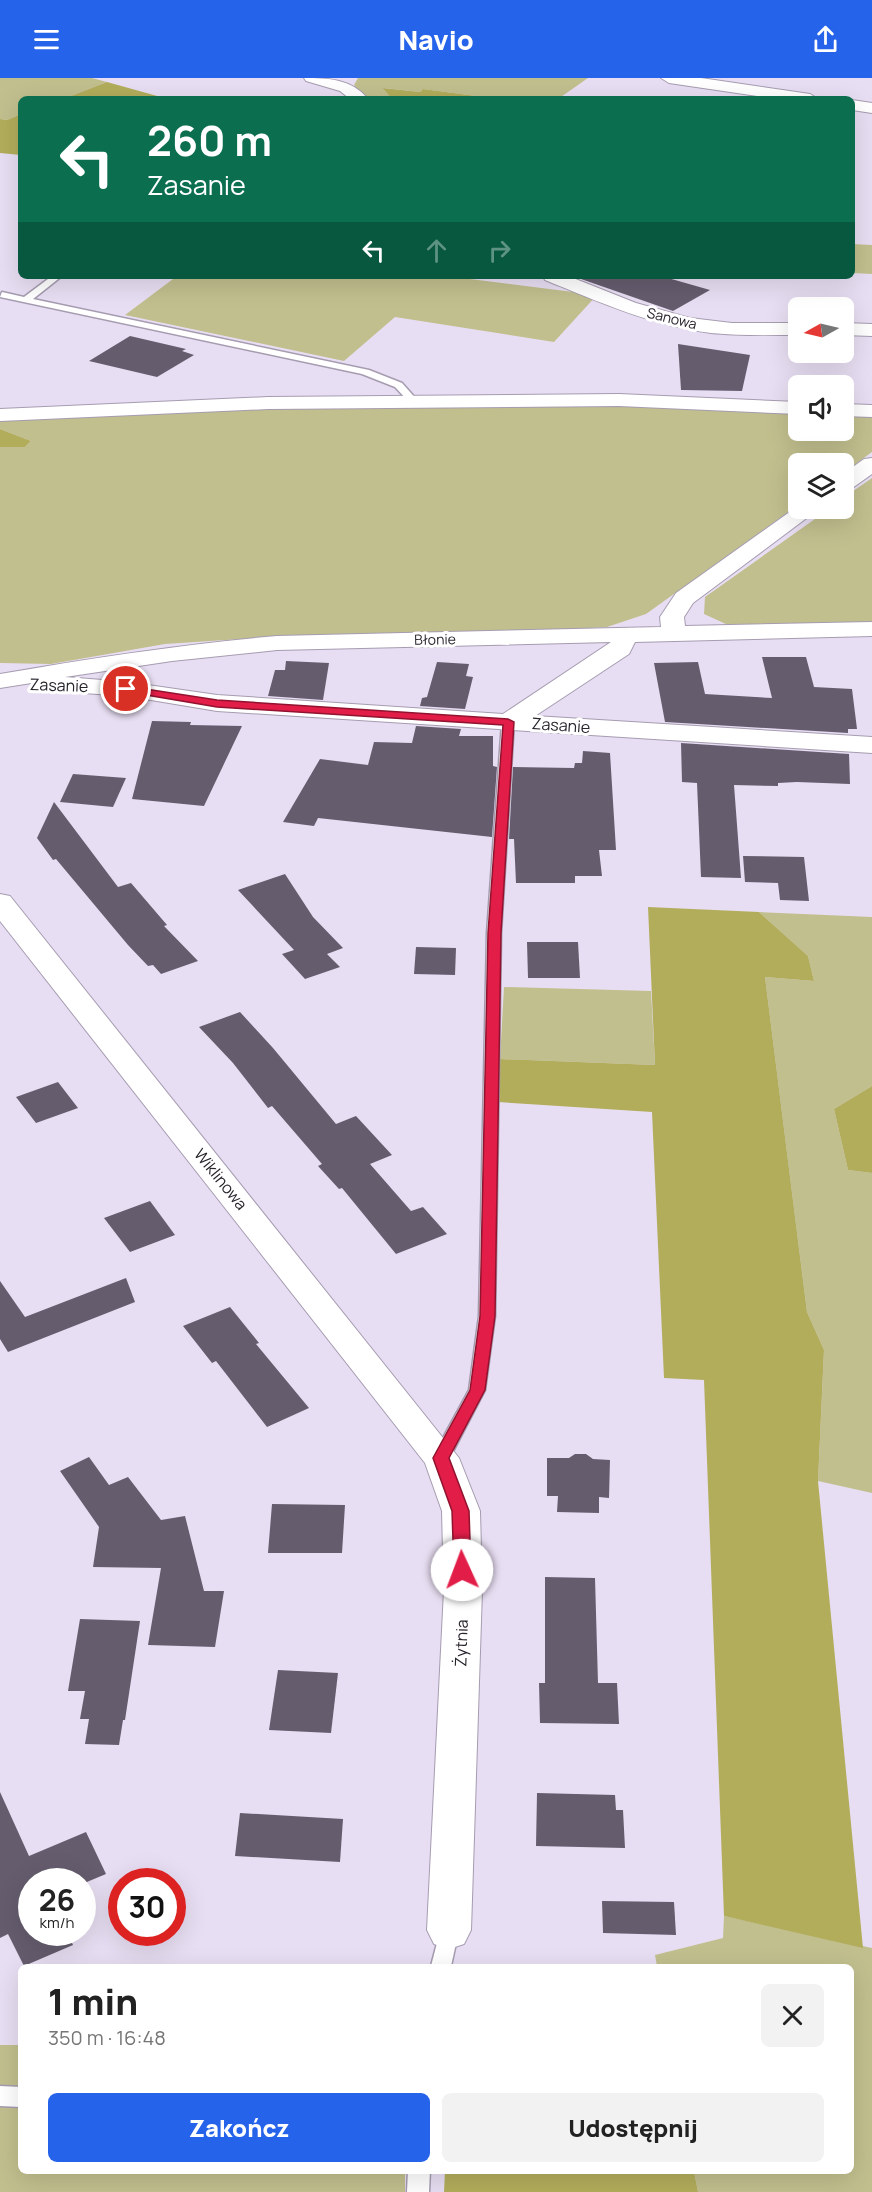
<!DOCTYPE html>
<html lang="pl">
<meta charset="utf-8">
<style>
:root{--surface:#fff;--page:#f2f2f2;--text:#222;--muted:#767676;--accent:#2563eb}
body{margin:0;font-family:Manrope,sans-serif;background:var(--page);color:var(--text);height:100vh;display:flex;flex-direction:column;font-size:22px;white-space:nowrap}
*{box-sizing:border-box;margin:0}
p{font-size:20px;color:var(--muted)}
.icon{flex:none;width:33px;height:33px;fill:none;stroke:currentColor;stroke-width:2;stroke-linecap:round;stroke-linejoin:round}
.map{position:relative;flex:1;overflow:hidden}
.side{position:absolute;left:18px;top:1886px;width:836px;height:210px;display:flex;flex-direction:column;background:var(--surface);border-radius:9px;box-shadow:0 6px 24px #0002}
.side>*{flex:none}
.hud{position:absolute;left:18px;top:18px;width:837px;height:183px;border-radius:9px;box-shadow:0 6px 24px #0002;background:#0b6e4f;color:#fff;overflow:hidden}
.needle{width:39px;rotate:262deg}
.tools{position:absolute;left:788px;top:219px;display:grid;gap:12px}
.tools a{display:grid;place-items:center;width:66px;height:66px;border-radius:9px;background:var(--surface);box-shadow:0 6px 24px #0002;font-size:30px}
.speed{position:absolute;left:18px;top:1790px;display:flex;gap:12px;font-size:30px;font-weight:700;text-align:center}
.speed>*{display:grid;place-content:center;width:78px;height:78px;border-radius:50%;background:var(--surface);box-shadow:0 6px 24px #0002;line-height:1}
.speed small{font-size:15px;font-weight:400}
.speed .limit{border:9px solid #d22;background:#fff;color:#111}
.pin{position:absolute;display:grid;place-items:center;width:51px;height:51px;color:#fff;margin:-26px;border:3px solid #fff;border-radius:50%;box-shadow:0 2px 6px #0007}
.me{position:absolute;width:66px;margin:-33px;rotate:358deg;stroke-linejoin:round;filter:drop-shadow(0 0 4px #0008)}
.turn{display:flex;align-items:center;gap:21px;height:126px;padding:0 30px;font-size:27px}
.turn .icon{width:78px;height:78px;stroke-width:2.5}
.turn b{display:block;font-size:42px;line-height:51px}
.lanes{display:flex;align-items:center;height:57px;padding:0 30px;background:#0003;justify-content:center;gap:30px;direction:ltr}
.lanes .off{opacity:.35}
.round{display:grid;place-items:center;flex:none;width:63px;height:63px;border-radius:9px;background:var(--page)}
.headline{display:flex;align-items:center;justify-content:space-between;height:102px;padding:0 30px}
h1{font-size:36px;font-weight:800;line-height:45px}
.primary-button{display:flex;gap:12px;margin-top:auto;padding:12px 30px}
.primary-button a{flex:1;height:69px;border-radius:9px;background:var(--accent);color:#fff;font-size:24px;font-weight:800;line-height:69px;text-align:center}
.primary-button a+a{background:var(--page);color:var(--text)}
header{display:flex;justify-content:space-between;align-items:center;height:78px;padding:0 30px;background:var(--accent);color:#fff;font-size:27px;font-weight:800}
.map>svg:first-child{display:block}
.green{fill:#c1bf8e}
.forest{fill:#b2ad5b}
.building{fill:#655d6e}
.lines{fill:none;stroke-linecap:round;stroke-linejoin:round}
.service-casing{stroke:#a69cb0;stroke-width:3}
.minor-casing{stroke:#a69cb0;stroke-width:2}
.service{fill:#fff;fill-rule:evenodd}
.minor{fill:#fff;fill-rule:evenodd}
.route{fill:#e11d48;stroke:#92132f;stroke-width:1.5}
.labels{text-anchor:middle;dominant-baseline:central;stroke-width:6;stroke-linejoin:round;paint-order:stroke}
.far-street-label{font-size:14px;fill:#28242c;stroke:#fff}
.street-label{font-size:16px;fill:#28242c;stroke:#fff}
</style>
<header><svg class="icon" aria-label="menu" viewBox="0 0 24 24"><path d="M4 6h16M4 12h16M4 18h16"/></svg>Navio<svg class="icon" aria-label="share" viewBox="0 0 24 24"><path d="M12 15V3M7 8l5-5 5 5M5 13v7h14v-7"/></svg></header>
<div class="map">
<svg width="872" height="2114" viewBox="0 0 872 2114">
<rect width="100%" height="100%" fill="#e8def3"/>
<!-- green -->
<g class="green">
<polygon points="0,0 92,0 107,4 63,21 21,21 21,36 7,42 0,41"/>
<polygon points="358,0 588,0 558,21 499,21 423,11 420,14 384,10 392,21 366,21 354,7"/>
<polygon points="852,166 872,167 872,196 852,195"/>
<polygon points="177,198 446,198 597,217 554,264 395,239 344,283 125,237"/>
<polygon points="625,325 798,333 798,352 843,352 843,335 872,337 872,374 843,395 843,386 798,386 798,427 646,536 607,549 553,552 256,560 165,566 51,586 0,585 0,369 25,369 31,363 0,351 0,341 271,327"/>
<polygon points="872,400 872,544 728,547 704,536 705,519 829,431 843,430 843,420"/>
<polygon points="759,834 872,839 872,1008 834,1031 848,1092 872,1095 872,1415 818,1403 824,1272 807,1234 765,899 814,903 808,878"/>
<polygon points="504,909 651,913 655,987 500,981"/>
<polygon points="724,1838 872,1870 872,2114 698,2114 694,2093 850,2092 850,1888 657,1888 655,1877 723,1860"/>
<polygon points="0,1967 21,1967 21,2092 405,2093 405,2114 0,2114"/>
</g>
<!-- forest -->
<g class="forest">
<polygon points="107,4 168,21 63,21"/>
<polygon points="383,10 420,14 423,11 499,21 392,21"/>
<polygon points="21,36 21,77 0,75 0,41 7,42"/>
<polygon points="0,351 31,363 25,369 0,369"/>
<polygon points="648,829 759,834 808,878 814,903 765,899 807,1234 824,1272 818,1403 863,1870 724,1838 704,1302 664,1300 652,1034 498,1024 500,981 655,987"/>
<polygon points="872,1008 872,1095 848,1092 834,1031"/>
<polygon points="445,2093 694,2093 698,2114 444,2114"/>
</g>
<!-- building -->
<g class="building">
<polygon points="581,198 661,198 710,212 673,233 581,201"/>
<polygon points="130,258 186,271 182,273 194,277 157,299 89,283"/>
<polygon points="678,266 750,277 742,313 681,312"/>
<polygon points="762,579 806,579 814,609 852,611 857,651 848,651 848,655 665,644 654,585 698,584 705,616 772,620"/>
<polygon points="286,583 329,585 323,622 268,618 275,592 285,592"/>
<polygon points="437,584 469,586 466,598 473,599 465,631 420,628 422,620 427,619"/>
<polygon points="152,643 191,644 190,647 242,648 204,728 132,721"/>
<polygon points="416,648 461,651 459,658 493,658 493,688 497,689 492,759 318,740 314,748 283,744 320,681 368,687 374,664 412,665"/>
<polygon points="681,665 849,676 850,706 797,704 778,705 778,708 734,707 741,800 701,799 697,705 682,704"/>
<polygon points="583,673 610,675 616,772 599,772 602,798 575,798 575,805 516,805 514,761 509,761 513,689 574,690 575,685 582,685"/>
<polygon points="73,696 126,700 113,729 60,724"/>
<polygon points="54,724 118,809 131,805 167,847 164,848 198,883 161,896 153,887 148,888 128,867 56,781 53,782 37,760"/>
<polygon points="743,778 804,779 809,823 780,822 778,805 745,804"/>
<polygon points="285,796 313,839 343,870 327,876 340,889 305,901 282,876 294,872 238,812"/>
<polygon points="527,864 578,864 580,900 528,900"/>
<polygon points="416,869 456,870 455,897 414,896"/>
<polygon points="240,934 273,970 336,1046 356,1038 392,1077 370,1086 411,1133 423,1129 447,1156 396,1176 342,1110 339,1111 318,1088 322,1086 272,1028 268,1030 233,985 199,949"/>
<polygon points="58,1004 78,1030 36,1045 16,1019"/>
<polygon points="150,1123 175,1157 130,1174 104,1140"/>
<polygon points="126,1200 135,1224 8,1274 0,1261 0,1203 25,1239"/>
<polygon points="230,1229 259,1265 256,1266 309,1330 267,1349 216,1283 212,1285 183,1248"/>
<polygon points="575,1376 586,1376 593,1381 610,1382 609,1420 599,1419 599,1435 557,1434 558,1418 547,1418 547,1380 569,1380"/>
<polygon points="89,1379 109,1407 128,1399 161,1442 185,1438 204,1513 224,1513 215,1569 148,1567 161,1490 93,1489 99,1449 60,1393"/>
<polygon points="272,1426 345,1427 342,1475 268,1475"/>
<polygon points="545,1499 595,1500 598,1605 617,1605 619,1646 540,1645 539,1605 545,1605"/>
<polygon points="80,1541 140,1543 125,1642 123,1642 119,1667 85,1666 89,1641 80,1641 85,1613 68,1613"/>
<polygon points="278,1592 338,1595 331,1655 269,1652"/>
<polygon points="0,1714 29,1778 86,1754 106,1796 82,1806 82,1803 32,1803 32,1854 67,1854 73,1867 24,1888 8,1856 0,1860"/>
<polygon points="537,1715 615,1717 616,1732 623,1732 625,1770 536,1768"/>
<polygon points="240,1735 343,1741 340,1784 235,1778"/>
<polygon points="602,1823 674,1824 676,1857 603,1855"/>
</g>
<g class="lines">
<defs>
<g id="service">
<polygon points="52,198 62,198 33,221 369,292 402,305 418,323 410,325 395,309 362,296 0,219 2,214 24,219"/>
<polygon points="508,640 514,644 501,855 495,1238 485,1312 447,1385 441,1386 435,1385 432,1380 469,1312 479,1238 487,855 502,644"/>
<polygon points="449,1843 456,1846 459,1852 451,1888 431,1888 442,1846"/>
<polygon points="0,2008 21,2009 21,2029 0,2028"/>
<polygon points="408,2092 430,2092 429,2114 407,2114"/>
</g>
<g id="minor">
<path d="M304 0C328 0 352 1 368 21H350L340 13 306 3Z"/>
<polygon points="661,0 701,0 810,16 818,21 778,21 669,5"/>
<polygon points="852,22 872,25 872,35 852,32"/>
<path d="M543 198H568L636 225 690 240 732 245H798V257C769 257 740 258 711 255 653 248 599 224 545 202Z"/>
<polygon points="843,245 872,246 872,258 843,257"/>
<polygon points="619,316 798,324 798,336 619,328 268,331 0,343 0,331 268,319"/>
<polygon points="843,326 872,327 872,339 843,338"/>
<polygon points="872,380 872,396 851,411 843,413 843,396 864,381"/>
<path d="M798 428V430H820L693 525 684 539 685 548 872 544V558L635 564 629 576 535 638 872 659V675L217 633 127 618 54 613 45 611 42 606 44 603 0 610V596C92 580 184 566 277 558L661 549 660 539 676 515ZM611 564 503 636 217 617 127 604 65 599 172 583 277 572Z"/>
<polygon points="0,816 10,818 459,1380 480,1433 482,1512 471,1852 464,1866 449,1871 434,1866 427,1852 444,1512 442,1433 425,1385 0,843"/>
</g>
</defs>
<!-- service casing -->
<use href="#service" class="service-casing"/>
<!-- minor casing -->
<use href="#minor" class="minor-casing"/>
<!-- service -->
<use href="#service" class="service"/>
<!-- minor -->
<use href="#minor" class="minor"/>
</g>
<!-- route -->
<polygon class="route" points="126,608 217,622 508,641 514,644 501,855 495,1238 485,1312 449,1380 469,1433 471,1492 468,1497 462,1499 457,1497 454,1492 452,1433 433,1380 470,1312 480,1238 488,855 503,647 217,629 123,613 123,609"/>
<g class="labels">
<!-- far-street labels -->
<g class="far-street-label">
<text transform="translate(672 240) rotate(14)">Sanowa</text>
<text transform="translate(435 561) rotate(-1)">Błonie</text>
</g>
<!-- street labels -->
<g class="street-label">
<text transform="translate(59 607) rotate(2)">Zasanie</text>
<text transform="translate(561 647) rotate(4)">Zasanie</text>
<text transform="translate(221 1101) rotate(51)">Wiklinowa</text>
<text transform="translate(461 1565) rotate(-88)">Żytnia</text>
</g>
</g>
</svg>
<div class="tools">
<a><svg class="needle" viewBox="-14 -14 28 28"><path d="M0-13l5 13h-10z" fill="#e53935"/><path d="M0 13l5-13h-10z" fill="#767676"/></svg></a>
<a><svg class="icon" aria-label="sound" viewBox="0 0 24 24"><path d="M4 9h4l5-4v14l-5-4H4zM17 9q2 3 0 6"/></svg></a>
<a><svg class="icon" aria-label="layers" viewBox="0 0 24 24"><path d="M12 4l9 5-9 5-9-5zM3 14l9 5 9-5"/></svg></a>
</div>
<div class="speed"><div>26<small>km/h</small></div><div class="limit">30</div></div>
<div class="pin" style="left:126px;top:611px;background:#d93025"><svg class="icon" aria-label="arrive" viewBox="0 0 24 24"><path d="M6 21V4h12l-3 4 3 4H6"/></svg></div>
<svg class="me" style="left:462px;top:1492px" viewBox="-20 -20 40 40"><circle r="19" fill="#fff"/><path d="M0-13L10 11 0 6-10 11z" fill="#e11d48"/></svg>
<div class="hud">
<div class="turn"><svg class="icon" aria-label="left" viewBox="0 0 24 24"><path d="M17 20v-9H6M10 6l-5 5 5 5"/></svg><div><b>260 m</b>Zasanie</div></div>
<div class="lanes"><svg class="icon" aria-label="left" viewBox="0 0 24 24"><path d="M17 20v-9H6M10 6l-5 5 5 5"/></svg><svg class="icon off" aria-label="ahead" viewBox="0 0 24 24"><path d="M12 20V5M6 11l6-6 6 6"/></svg><svg class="icon off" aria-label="right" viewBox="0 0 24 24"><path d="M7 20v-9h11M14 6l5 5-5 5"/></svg></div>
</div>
<section class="side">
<div class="headline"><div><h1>1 min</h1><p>350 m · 16:48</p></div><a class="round"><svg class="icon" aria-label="close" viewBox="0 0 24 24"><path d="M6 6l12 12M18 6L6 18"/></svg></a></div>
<div class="primary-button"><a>Zakończ</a><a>Udostępnij</a></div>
</section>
</div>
